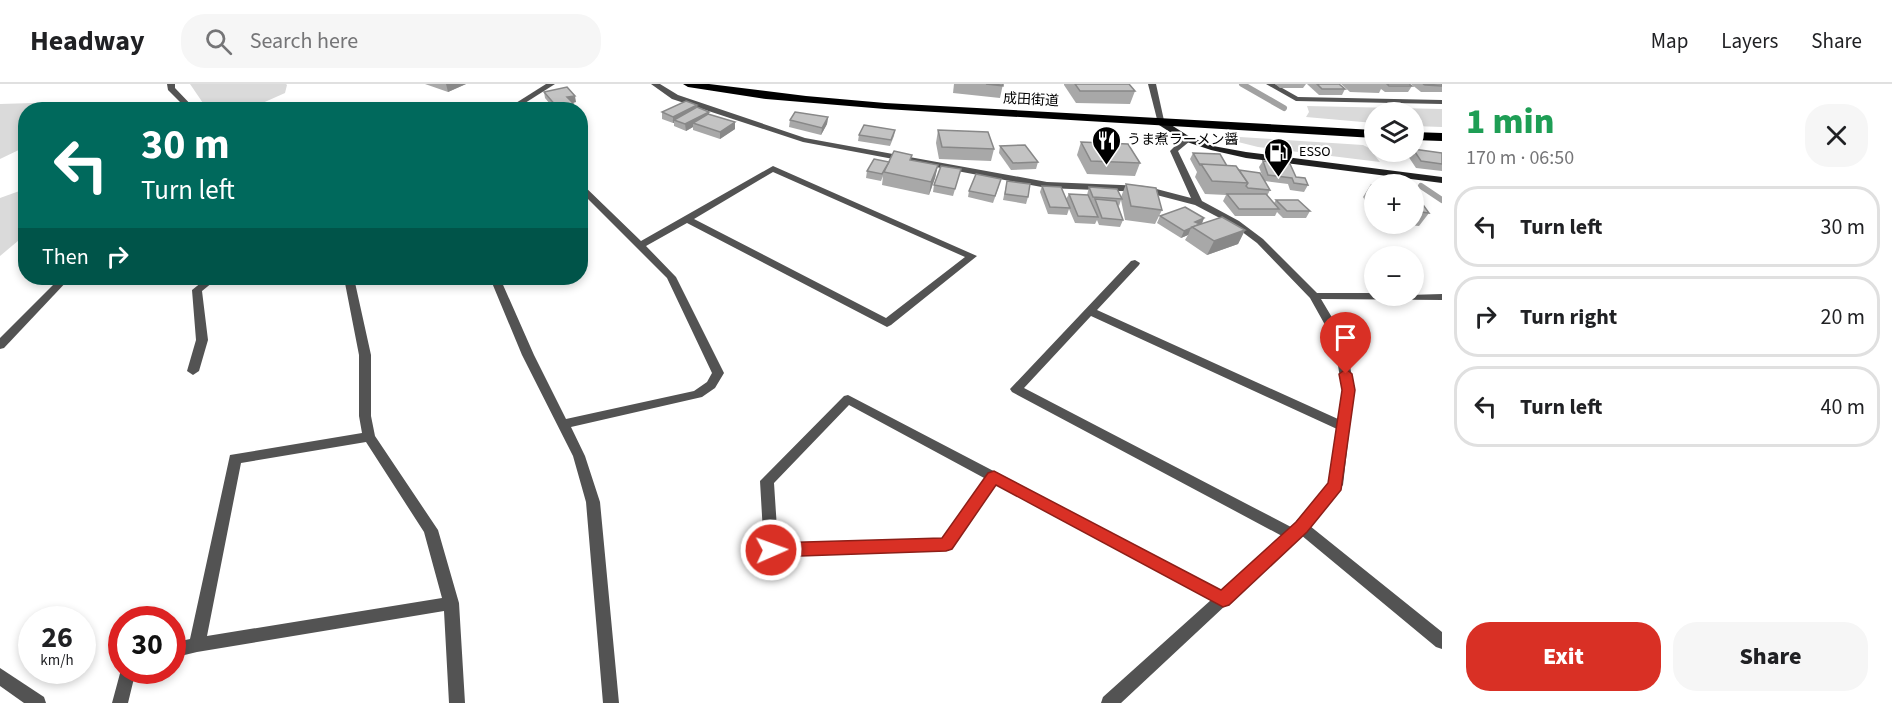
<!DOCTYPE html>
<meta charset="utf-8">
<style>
:root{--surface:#fff;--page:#f6f6f6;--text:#202124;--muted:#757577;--line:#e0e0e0;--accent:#d93025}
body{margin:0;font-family:"Source Sans 3","Noto Sans JP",sans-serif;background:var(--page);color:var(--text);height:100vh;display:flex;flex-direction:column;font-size:22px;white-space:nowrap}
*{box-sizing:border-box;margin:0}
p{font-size:20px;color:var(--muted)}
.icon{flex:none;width:33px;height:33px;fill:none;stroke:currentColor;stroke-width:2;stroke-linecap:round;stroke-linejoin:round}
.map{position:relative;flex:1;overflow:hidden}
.panel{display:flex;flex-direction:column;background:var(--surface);width:450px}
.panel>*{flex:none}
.banner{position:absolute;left:18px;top:18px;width:570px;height:183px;border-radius:24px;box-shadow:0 3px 9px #0003;background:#00695c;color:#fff;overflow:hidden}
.tools{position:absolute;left:1364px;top:18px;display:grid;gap:12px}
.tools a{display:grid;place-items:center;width:60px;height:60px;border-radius:50%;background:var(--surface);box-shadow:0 3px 9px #0003;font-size:30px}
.speed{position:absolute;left:18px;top:522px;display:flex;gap:12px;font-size:30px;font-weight:700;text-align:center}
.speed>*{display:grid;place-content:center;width:78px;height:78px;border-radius:50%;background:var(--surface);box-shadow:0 3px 9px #0003;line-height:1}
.speed small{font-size:15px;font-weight:400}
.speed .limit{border:9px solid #d22;background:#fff;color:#111}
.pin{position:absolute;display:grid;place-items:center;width:51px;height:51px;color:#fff;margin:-62px -26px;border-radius:50% 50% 50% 0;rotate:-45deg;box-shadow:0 0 6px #0007}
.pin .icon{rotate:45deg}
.me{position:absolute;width:66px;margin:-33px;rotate:88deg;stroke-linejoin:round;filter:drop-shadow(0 0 4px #0008)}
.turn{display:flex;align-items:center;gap:21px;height:126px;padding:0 24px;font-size:27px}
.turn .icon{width:78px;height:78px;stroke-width:2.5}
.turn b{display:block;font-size:42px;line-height:51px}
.then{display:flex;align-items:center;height:57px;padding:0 24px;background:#0003;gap:12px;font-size:22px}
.round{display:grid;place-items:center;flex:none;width:63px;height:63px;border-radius:24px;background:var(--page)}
.summary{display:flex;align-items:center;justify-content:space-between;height:102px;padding:0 24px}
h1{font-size:36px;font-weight:800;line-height:45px;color:#1e9e55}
.primary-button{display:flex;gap:12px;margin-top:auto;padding:12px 24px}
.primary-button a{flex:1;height:69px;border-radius:24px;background:var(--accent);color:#fff;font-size:24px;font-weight:800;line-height:69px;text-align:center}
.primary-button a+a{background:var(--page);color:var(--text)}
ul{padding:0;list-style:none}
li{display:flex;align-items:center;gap:18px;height:81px;margin:0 12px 9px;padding:0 12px;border:3px solid var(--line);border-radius:24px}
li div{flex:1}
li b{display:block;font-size:22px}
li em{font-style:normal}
header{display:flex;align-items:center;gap:36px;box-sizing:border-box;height:84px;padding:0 30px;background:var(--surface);border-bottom:2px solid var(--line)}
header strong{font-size:28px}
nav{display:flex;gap:33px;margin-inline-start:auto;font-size:21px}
.search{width:420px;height:54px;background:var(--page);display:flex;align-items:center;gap:15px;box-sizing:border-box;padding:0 21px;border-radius:24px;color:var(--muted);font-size:22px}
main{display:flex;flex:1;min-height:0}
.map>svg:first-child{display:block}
.green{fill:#dadada}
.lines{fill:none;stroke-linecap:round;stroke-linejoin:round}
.stream{stroke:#a1a1a1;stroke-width:6}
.street{fill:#535353;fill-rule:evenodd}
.secondary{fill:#202020;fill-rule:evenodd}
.highway{fill:#000;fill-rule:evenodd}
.wall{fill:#a8a8a8}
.shaded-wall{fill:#888}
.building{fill:#c3c3c3;stroke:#888;stroke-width:1.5}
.route{fill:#d93025;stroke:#8d1f18;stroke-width:1.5}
.labels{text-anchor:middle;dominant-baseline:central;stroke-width:4.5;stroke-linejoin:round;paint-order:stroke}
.far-street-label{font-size:14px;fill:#000;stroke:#fff}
.far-poi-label{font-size:14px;fill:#000;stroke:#fff;text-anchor:start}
</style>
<header>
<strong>Headway</strong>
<div class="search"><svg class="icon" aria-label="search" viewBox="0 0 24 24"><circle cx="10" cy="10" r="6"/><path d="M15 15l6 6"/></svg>Search here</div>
<nav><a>Map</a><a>Layers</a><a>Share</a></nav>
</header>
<main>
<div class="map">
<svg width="1442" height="619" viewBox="0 0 1442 619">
<rect width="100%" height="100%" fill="#fff"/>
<!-- green -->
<g class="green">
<polygon points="190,0 286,0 287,1 285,9 249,25 205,22"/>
<polygon points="66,18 66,25 26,26 25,63 0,75 0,20"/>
<polygon points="1307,22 1442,25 1442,43 1413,42 1413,28 1374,28 1374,39 1306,33 1309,28"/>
<polygon points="1240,53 1363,61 1369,64 1380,78 1258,63 1234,57 1233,54"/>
<polygon points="25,105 25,151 0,172 0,114"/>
</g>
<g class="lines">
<!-- stream -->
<g class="stream">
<polyline points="1242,0 1284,24"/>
<polyline points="1421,102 1442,116"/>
</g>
<!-- street -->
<g class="street">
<polygon points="167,0 175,0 175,4 196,26 188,26 168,6"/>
<polygon points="546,0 555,0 514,26 505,26"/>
<path d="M651 0H660L678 11 805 54 1047 98 1145 102 1191 114 1170 67 1184 53H1190V57L1178 67 1202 117 1239 137 1263 155 1317 209H1374V212L1442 210V216L1321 215 1346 257 1354 306 1343 401 1310 442 1442 548V565L1436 563 1301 451 1121 619H1101L1103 613 1211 516 996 400 951 464 946 466 771 472 766 470 764 466 760 397 844 312 848 311 1221 506 1282 452 1012 308 1010 305 1131 177 1135 176 1140 179 1139 181 1097 226 1338 335 1342 306 1334 257 1310 214 1257 159 1233 141 1195 121 1145 108 1047 104 803 58 672 15ZM1091 232 1337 345 1330 399 1291 443 1024 304ZM849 321 986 395 942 454 778 460 774 399Z"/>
<polygon points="1148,0 1156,0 1165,41 1158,39"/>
<polygon points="1266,0 1275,0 1298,13 1442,16 1442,20 1296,17"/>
<path d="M773 82 977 172 891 241 887 243 687 139 646 162 676 193 724 289 715 304 702 313 571 343 585 372 600 418 619 619H603L586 418 573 372 522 271 490 194H500L534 271 566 335 694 307 707 298 712 289 667 194 580 107V98L641 157ZM773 88 965 173 886 234 694 135Z"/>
<polygon points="60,194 70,194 4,264 0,265 0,254"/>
<polygon points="207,194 218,194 202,207 208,256 199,287 193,291 187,287 196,256 192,206"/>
<path d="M344 194H354L371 271V332L375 352 438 446 459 519 465 619H449L444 527 197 568 172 574V559L190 555 230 371 362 349 359 332V271ZM366 358 424 448 442 514 207 552 241 379Z"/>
<polygon points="122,582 122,586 136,586 128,619 112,619"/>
<polygon points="0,584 44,613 46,619 24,619 0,602"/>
</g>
<!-- secondary -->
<polygon class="secondary" points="1159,37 1165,37 1190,53 1213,62 1246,68 1442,93 1442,99 1246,74 1211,66 1184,57 1159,41"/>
<!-- highway -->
<g class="highway">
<polygon points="683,0 709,0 806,12 885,19 1374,46 1374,54 885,25 766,15 688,3"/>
<polygon points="1413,48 1442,49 1442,57 1413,56"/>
</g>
</g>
<!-- wall -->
<g class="wall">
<polygon points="425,0 466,0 448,8"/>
<polygon points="954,0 1003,0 1000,14 953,9"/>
<polygon points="1064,0 1129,0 1135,7 1130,20 1076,19 1064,1"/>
<polygon points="1275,0 1306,0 1303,4 1280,4"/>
<polygon points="1307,0 1339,0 1345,5 1342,11 1319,11"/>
<polygon points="1341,0 1409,0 1412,2 1408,8 1385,8 1381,5 1379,9 1350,8"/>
<polygon points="1411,0 1442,0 1442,8 1421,8"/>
<polygon points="544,8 576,18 572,19 573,26 555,26 545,14"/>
<polygon points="697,21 697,23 709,28 709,30 735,45 720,55 693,46 693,43 686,47 674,42 674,39 673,39 662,35 662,28"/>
<polygon points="828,33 827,40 821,51 789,43 790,36"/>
<polygon points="895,46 894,52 890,62 858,57 859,51"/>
<polygon points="938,46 994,65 991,77 939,75 936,59"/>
<polygon points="1081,58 1140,79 1135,92 1087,90 1077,71"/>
<polygon points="1000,62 1038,78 1036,85 1011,86 999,69"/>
<polygon points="1413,65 1442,69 1442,87 1416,84 1408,72 1411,68 1413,68"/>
<polygon points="1193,69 1239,86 1263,94 1259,83 1263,77 1296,93 1308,101 1304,108 1290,106 1288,100 1265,97 1270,106 1267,112 1274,119 1276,116 1310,127 1306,134 1283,134 1277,128 1275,132 1235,132 1223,117 1226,111 1205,110 1195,93 1197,88 1190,75"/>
<polygon points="911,76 938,81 935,94 929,111 882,101 883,92 881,97 866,94 867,87 889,78"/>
<polygon points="959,92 953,112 933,108 934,101"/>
<polygon points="1007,97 1028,113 1026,120 1003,116"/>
<polygon points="1126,100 1162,126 1155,140 1125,136 1121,116 1119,122 1118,121 1123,136 1120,143 1099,141 1097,136 1095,140 1075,139 1069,125 1067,131 1048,130 1040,108 1042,102 1066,115 1069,110 1087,111 1089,103 1121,113"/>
<polygon points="1371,100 1374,100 1374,131 1363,113"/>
<polygon points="999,102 993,119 968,113 969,107"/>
<polygon points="1413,107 1429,129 1419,142 1397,140 1413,140"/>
<polygon points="1160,132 1204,134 1202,140 1245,146 1238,160 1207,171 1185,156 1188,151 1181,154 1157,139"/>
</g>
<!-- shaded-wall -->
<g class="shaded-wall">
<polygon points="446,0 466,0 448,8"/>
<polygon points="575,12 576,18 568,20 567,13"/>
<polygon points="573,19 573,26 557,26 557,23"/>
<polygon points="697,21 697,28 674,36 674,39 673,39 673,33"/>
<polygon points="709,28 709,34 693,39 693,43 686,47 685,40"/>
<polygon points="828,33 827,40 821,51 822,44"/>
<polygon points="735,38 735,45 720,55 720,48"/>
<polygon points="938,81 935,94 929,111 931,98"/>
<polygon points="1204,134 1201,141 1195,138"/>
<polygon points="1191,144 1188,151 1181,154 1184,147"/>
<polygon points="1245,146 1238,160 1207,171 1214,157"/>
</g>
<!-- building -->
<g class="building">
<polygon points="986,0 1003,0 1003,2"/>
<polygon points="1075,0 1129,0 1135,7 1080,7"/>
<polygon points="1317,0 1339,0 1345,5 1322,5"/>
<polygon points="1387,0 1409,0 1412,2 1389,2"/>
<polygon points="1423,0 1442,0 1442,2 1425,1"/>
<polygon points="567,3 575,12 567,13 573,19 557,23 544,8"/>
<polygon points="686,17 697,21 673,33 662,28"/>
<polygon points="697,23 709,28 685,40 674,36"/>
<polygon points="795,28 828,33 822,44 790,36"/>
<polygon points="708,30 735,38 720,48 693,39"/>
<polygon points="864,41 895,46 891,56 859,51"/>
<polygon points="938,46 988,48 994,65 942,63"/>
<polygon points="1081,58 1128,60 1140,79 1091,77"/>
<polygon points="1025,61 1038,78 1013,79 1000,62"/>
<polygon points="1413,65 1442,69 1442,80 1421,77"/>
<polygon points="894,67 912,71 910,76 938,81 931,98 884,88"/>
<polygon points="1193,69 1220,70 1227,82 1200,81"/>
<polygon points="874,75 889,78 882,90 867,87"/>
<polygon points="1263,77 1290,80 1296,93 1305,94 1308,101 1294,99 1292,94 1268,91"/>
<polygon points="1201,80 1236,82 1248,99 1212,97"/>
<polygon points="941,82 961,85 955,105 934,101"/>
<polygon points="1239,86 1260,89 1270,106 1248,104 1246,102 1248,99"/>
<polygon points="976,90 1001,95 995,112 969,107"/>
<polygon points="1007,97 1030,100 1028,113 1005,110"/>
<polygon points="1126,100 1156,104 1162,126 1131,122"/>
<polygon points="1042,102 1061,103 1070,124 1050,123"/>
<polygon points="1089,103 1117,105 1122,115 1093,113"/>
<polygon points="1413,107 1429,129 1413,127"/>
<polygon points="1069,110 1088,111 1098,133 1078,132"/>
<polygon points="1227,110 1266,110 1279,125 1239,125"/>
<polygon points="1095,115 1116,117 1123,136 1102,134"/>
<polygon points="1276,116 1298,116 1310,127 1287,127"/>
<polygon points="1185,123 1204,134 1195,138 1200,140 1184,147 1160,132"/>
<polygon points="1222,133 1245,146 1214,157 1192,143"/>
</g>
<!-- route -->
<polygon class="route" points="1346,285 1352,290 1355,306 1341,406 1307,448 1229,521 1223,523 996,401 952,465 946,467 771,473 766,471 763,466 766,461 771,459 942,454 988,389 994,387 1221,506 1296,438 1328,399 1342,306 1339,290"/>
<!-- icons -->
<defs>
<symbol id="restaurant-pin" viewBox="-11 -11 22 30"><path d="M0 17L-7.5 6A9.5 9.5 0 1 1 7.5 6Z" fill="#000" stroke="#fff"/><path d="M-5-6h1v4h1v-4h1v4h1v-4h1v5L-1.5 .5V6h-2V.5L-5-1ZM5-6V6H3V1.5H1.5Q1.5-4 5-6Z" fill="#fff"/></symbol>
<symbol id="fuel-pin" viewBox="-11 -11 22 30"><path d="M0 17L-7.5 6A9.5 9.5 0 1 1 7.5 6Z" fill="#000" stroke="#fff"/><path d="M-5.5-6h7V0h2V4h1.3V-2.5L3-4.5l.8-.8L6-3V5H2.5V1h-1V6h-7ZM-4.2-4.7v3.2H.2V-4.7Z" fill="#fff"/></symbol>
</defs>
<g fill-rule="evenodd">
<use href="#restaurant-pin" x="1090" y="40" width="33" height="45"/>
<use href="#fuel-pin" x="1262" y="52" width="33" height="45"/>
</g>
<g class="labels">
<!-- far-street labels -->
<g class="far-street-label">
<text transform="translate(1031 16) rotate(3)">成田街道</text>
</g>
<!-- far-poi labels -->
<g class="far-poi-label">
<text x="1127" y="56">うま煮ラーメン醤</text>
<text x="1299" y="68">ESSO</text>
</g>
</g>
</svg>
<div class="tools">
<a><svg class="icon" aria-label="layers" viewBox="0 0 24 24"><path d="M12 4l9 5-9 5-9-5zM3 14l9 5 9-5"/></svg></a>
<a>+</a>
<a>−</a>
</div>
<div class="speed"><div>26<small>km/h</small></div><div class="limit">30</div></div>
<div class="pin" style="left:1346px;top:290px;background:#d93025"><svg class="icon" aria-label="arrive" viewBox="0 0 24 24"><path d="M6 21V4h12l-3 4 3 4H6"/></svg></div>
<svg class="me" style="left:771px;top:466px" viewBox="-20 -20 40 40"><circle r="17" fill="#d93025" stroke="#fff" stroke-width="3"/><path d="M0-11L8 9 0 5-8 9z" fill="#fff"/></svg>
<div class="banner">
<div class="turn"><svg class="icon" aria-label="left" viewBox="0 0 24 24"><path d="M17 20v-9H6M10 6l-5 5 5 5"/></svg><div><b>30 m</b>Turn left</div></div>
<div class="then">Then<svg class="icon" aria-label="right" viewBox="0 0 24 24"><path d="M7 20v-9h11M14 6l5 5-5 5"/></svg></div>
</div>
</div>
<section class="panel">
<div class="summary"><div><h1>1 min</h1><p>170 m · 06:50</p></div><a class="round"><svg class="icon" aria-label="close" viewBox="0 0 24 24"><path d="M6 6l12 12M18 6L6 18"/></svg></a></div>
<ul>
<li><svg class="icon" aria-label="left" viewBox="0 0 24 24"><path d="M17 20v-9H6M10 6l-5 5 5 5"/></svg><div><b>Turn left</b></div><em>30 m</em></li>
<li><svg class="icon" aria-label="right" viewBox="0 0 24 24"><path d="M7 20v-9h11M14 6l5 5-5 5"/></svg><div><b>Turn right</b></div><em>20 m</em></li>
<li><svg class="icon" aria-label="left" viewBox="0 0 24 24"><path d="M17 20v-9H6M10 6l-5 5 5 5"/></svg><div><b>Turn left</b></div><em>40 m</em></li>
</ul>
<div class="primary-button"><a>Exit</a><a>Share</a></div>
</section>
</main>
